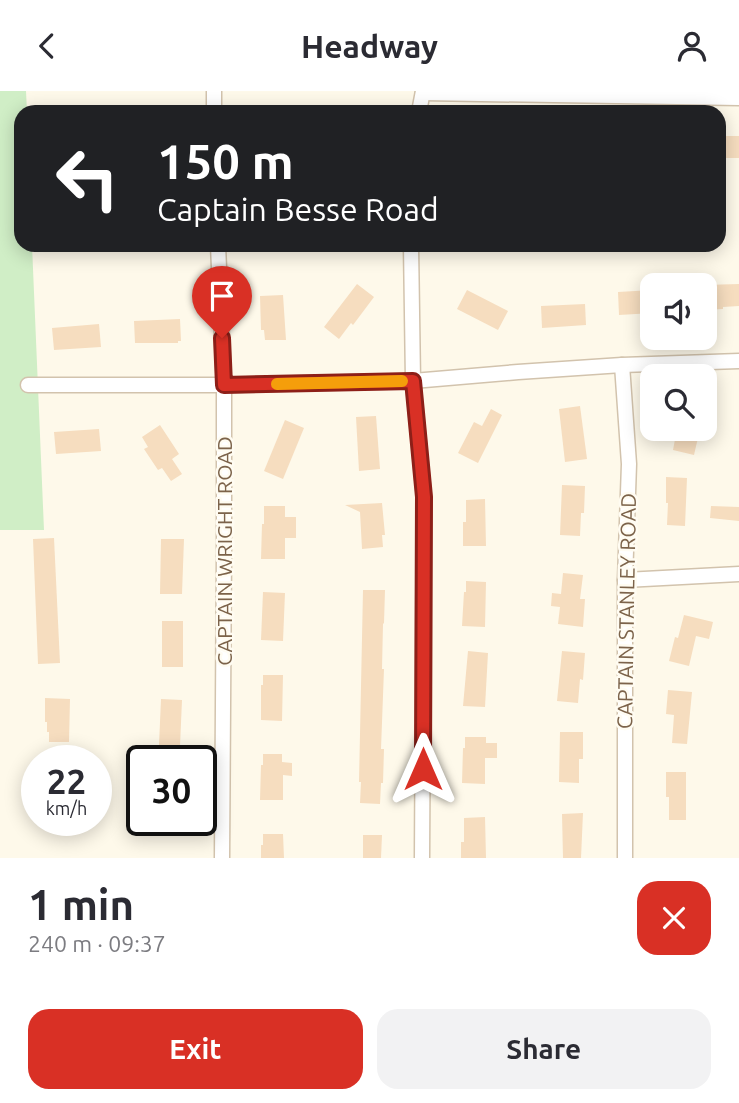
<!DOCTYPE html>
<meta charset="utf-8">
<style>
:root{--surface:#fff;--page:#f2f2f3;--text:#2b2b33;--muted:#7c7c81;--accent:#d93025}
body{margin:0;font-family:Ubuntu,sans-serif;background:var(--page);color:var(--text);height:100vh;display:flex;flex-direction:column;font-size:26px;white-space:nowrap}
*{box-sizing:border-box;margin:0}
p{font-size:23px;color:var(--muted)}
.icon{flex:none;width:38px;height:38px;fill:none;stroke:currentColor;stroke-width:2;stroke-linecap:round;stroke-linejoin:round}
.map{position:relative;height:767px;overflow:hidden}
.side{display:flex;flex-direction:column;background:var(--surface);flex:1}
.side>*{flex:none}
.guide{position:absolute;left:14px;top:14px;width:712px;height:147px;border-radius:21px;box-shadow:0 4px 18px #0003;background:#202124;color:#fff;overflow:hidden}
.fabs{position:absolute;left:640px;top:182px;display:grid;gap:14px}
.fabs a{display:grid;place-items:center;width:77px;height:77px;border-radius:14px;background:var(--surface);box-shadow:0 4px 18px #0003;font-size:35px}
.speed{position:absolute;left:21px;top:654px;display:flex;gap:14px;font-size:35px;font-weight:700;text-align:center}
.speed>*{display:grid;place-content:center;width:91px;height:91px;border-radius:50%;background:var(--surface);box-shadow:0 4px 18px #0003;line-height:1}
.speed small{font-size:18px;font-weight:400}
.speed .limit{border:4px solid #111;border-radius:10px;background:#fff;color:#111}
.pin{position:absolute;display:grid;place-items:center;width:60px;height:60px;color:#fff;margin:-72px -30px;border-radius:50% 50% 50% 0;rotate:-45deg;box-shadow:0 0 7px #0007}
.pin .icon{rotate:45deg}
.me{position:absolute;width:77px;margin:-38px;rotate:0deg;stroke-linejoin:round;filter:drop-shadow(0 0 5px #0008)}
.turn{display:flex;align-items:center;gap:24px;height:147px;padding:0 28px;font-size:32px}
.turn .icon{width:91px;height:91px;stroke-width:2.5}
.turn b{display:block;font-size:49px;line-height:60px}
.round{display:grid;place-items:center;flex:none;width:74px;height:74px;border-radius:21px;background:var(--page)}
.headline{display:flex;align-items:center;justify-content:space-between;height:119px;padding:0 28px}
h1{font-size:42px;font-weight:700;line-height:52px}
.primary-button{display:flex;gap:14px;margin-top:auto;padding:14px 28px}
.primary-button a{flex:1;height:80px;border-radius:21px;background:var(--accent);color:#fff;font-size:28px;font-weight:700;line-height:80px;text-align:center}
.primary-button a+a{background:var(--page);color:var(--text)}
header{display:flex;justify-content:space-between;align-items:center;height:91px;padding:0 28px;background:var(--surface);font-size:32px;font-weight:700}
.map>svg:first-child{display:block}
.green{fill:#d0eec6}
.building{fill:#f6ddbf}
.lines{fill:none;stroke-linecap:round;stroke-linejoin:round}
.minor-casing{stroke:#d2c3ad;stroke-width:17}
.minor{stroke:#fff;stroke-width:14}
.route-casing{stroke:#8d1f18;stroke-width:18}
.route{stroke:#d93025;stroke-width:12}
.slow{stroke:#f59e0b;stroke-width:12}
.labels{text-anchor:middle;dominant-baseline:central;stroke-width:5;stroke-linejoin:round;paint-order:stroke}
.street-label{font-size:21px;fill:#7c634a;stroke:#fffcf2}
</style>
<header><svg class="icon" aria-label="back" viewBox="0 0 24 24"><path d="M15 5l-7 7 7 7"/></svg>Headway<svg class="icon" aria-label="person" viewBox="0 0 24 24"><circle cx="12" cy="8" r="4"/><path d="M4 21q1-7 8-7t8 7"/></svg></header>
<div class="map">
<svg width="739" height="767" viewBox="0 0 739 767">
<rect width="100%" height="100%" fill="#fef9ea"/>
<!-- green -->
<polygon class="green" points="0,0 26,0 27,21 21,21 21,154 32,154 44,439 0,439"/>
<!-- building -->
<g class="building">
<polygon points="721,45 739,45 739,67 720,67"/>
<polygon points="357,193 374,206 353,234 351,232 339,248 324,236"/>
<polygon points="739,193 739,215 723,216 723,218 705,219 705,194"/>
<polygon points="467,199 508,220 498,239 457,218"/>
<polygon points="653,199 653,222 619,224 618,201"/>
<polygon points="283,204 286,249 265,249 264,239 261,239 260,205"/>
<polygon points="585,213 586,234 542,237 541,215"/>
<polygon points="180,228 181,250 178,250 178,252 135,252 134,230"/>
<polygon points="99,233 101,256 54,259 52,237"/>
<polygon points="580,315 587,368 565,371 559,318"/>
<polygon points="491,318 502,324 478,372 458,362 474,331 482,335"/>
<polygon points="376,325 380,378 359,380 356,326"/>
<polygon points="285,329 304,337 283,388 264,380"/>
<polygon points="160,334 179,363 172,368 182,383 171,390 162,377 158,379 144,358 148,356 142,346"/>
<polygon points="99,338 101,360 56,363 54,341"/>
<polygon points="677,338 700,338 694,364 673,359"/>
<polygon points="666,386 687,387 685,435 667,434 668,412 666,412"/>
<polygon points="562,394 585,395 584,422 581,422 580,445 560,444"/>
<polygon points="485,408 486,455 463,455 463,431 466,431 466,409"/>
<polygon points="382,412 385,444 382,444 383,456 362,458 360,421 345,414"/>
<polygon points="264,415 285,415 285,426 296,426 296,447 285,447 285,468 261,468 262,433 264,433"/>
<polygon points="711,415 739,416 739,430 710,427"/>
<polygon points="54,447 60,572 38,573 33,448"/>
<polygon points="161,448 184,448 182,503 160,503"/>
<polygon points="563,482 583,484 580,508 585,508 583,536 558,533 560,516 551,515 552,502 561,503"/>
<polygon points="466,490 486,491 485,536 462,535 464,501 466,501"/>
<polygon points="363,499 385,499 384,532 383,533 382,578 384,578 381,658 384,658 383,692 381,692 380,713 360,712 361,691 359,691"/>
<polygon points="263,501 285,502 283,550 261,549"/>
<polygon points="684,524 713,531 709,548 696,545 689,575 669,570 675,546 678,547"/>
<rect x="162" y="530" width="21" height="46"/>
<polygon points="468,560 488,562 485,616 463,615"/>
<polygon points="562,560 585,562 583,589 580,588 578,612 557,610"/>
<polygon points="263,584 283,584 282,630 261,629 261,594 263,594"/>
<polygon points="668,599 692,601 687,653 672,652 674,624 666,623"/>
<polygon points="45,607 70,608 69,651 49,651 49,641 47,641 47,631 45,631"/>
<polygon points="161,608 182,609 180,655 159,654"/>
<polygon points="560,641 583,641 583,668 579,668 579,692 559,691"/>
<polygon points="465,646 486,646 486,652 497,652 497,667 485,667 485,693 462,692 463,657 465,657"/>
<polygon points="263,663 282,663 282,671 292,672 292,685 283,684 283,709 260,709 261,674 263,674"/>
<polygon points="666,681 686,681 686,729 669,729 669,706 666,706"/>
<polygon points="583,722 581,767 563,767 562,723"/>
<polygon points="485,726 486,767 461,767 461,751 464,751 464,727"/>
<polygon points="263,743 283,743 284,767 261,767 261,754 263,754"/>
<polygon points="363,744 382,744 381,767 363,767"/>
</g>
<g class="lines">
<defs>
<g id="minor">
<polyline points="214,0 214,21"/>
<polyline points="423,2 739,7"/>
<polyline points="419,21 423,0"/>
<polyline points="218,154 224,294 224,460 222,767"/>
<polyline points="411,154 413,290 424,406 422,767"/>
<polyline points="622,274 629,373 625,489 625,767"/>
<polyline points="28,294 224,294 413,290 518,281 622,274 739,270"/>
<polyline points="625,489 739,483"/>
</g>
</defs>
<!-- minor casing -->
<use href="#minor" class="minor-casing"/>
<!-- minor -->
<use href="#minor" class="minor"/>
</g>
<g class="lines">
<defs>
<polyline id="route" points="222,247 224,294 413,290 424,406 423,678"/>
</defs>
<!-- route casing -->
<use href="#route" class="route-casing"/>
<!-- route -->
<use href="#route" class="route"/>
<!-- slow -->
<polyline class="slow" points="277,293 402,290"/>
</g>
<g class="labels">
<!-- street labels -->
<g class="street-label">
<text transform="translate(224 460) rotate(-90)">CAPTAIN WRIGHT ROAD</text>
<text transform="translate(626 520) rotate(-89)">CAPTAIN STANLEY ROAD</text>
</g>
</g>
</svg>
<div class="fabs">
<a><svg class="icon" aria-label="sound" viewBox="0 0 24 24"><path d="M4 9h4l5-4v14l-5-4H4zM17 9q2 3 0 6"/></svg></a>
<a><svg class="icon" aria-label="search" viewBox="0 0 24 24"><circle cx="10" cy="10" r="6"/><path d="M15 15l6 6"/></svg></a>
</div>
<div class="speed"><div>22<small>km/h</small></div><div class="limit">30</div></div>
<div class="pin" style="left:222px;top:247px;background:#d93025"><svg class="icon" aria-label="arrive" viewBox="0 0 24 24"><path d="M6 21V4h12l-3 4 3 4H6"/></svg></div>
<svg class="me" style="left:423px;top:678px" viewBox="-20 -20 40 40"><path d="M0-17L14 15 0 8-14 15z" fill="#d93025" stroke="#fff" stroke-width="4"/></svg>
<div class="guide">
<div class="turn"><svg class="icon" aria-label="left" viewBox="0 0 24 24"><path d="M17 20v-9H6M10 6l-5 5 5 5"/></svg><div><b>150 m</b>Captain Besse Road</div></div>
</div>
</div>
<section class="side">
<div class="headline"><div><h1>1 min</h1><p>240 m · 09:37</p></div><a class="round" style="background:#d93025;color:#fff"><svg class="icon" aria-label="close" viewBox="0 0 24 24"><path d="M6 6l12 12M18 6L6 18"/></svg></a></div>
<div class="primary-button"><a>Exit</a><a>Share</a></div>
</section>
